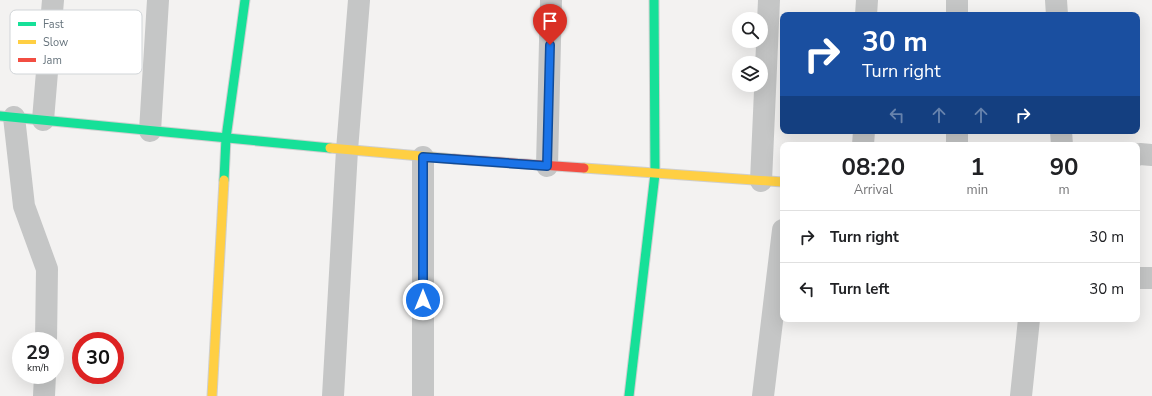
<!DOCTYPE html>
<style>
:root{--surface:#fff;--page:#f2f2f2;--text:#202124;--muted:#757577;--line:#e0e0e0}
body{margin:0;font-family:"Nunito Sans",sans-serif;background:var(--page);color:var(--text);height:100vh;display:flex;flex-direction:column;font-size:15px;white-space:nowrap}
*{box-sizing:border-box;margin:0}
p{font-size:13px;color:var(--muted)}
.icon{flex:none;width:22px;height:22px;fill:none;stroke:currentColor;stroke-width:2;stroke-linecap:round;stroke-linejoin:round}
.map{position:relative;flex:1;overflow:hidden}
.drawer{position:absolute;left:780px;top:142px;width:360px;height:180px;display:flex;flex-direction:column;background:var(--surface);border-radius:8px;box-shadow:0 4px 16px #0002}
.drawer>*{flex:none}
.banner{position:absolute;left:780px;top:12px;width:360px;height:122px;border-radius:8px;box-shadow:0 4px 16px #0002;background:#1a4fa0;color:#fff;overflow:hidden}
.fabs{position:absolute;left:732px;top:12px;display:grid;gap:8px}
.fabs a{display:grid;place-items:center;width:36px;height:36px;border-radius:50%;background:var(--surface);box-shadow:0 4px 16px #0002;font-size:20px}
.speed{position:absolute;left:12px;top:332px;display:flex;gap:8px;font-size:20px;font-weight:700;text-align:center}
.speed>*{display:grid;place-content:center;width:52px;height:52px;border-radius:50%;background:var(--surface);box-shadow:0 4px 16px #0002;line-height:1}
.speed small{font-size:10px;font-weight:400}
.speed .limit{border:6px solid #d22;background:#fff;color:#111}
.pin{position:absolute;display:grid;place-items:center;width:34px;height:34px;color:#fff;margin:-41px -17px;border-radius:50% 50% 50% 0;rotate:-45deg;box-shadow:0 0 4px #0007}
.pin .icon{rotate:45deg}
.me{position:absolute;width:44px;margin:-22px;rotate:0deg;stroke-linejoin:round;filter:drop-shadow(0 0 3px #0008)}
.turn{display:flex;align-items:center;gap:14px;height:84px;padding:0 16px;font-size:18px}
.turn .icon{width:52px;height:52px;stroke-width:2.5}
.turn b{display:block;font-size:28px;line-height:34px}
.lanes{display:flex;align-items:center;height:38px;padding:0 16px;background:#0003;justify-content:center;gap:20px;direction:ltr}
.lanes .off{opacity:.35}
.eta{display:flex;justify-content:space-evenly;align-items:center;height:68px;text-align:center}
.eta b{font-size:24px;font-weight:700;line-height:28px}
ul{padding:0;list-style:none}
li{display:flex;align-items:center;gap:12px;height:52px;padding:0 16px;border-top:1px solid var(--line)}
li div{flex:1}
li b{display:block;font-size:15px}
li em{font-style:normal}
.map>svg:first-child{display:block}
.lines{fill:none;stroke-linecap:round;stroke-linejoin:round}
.fast-casing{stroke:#cfcfcf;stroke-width:11}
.slow-casing{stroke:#cfcfcf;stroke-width:11}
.jam-casing{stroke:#cfcfcf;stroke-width:11}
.street{stroke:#c5c6c6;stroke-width:22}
.fast{stroke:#16e098;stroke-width:9}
.slow{stroke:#ffcf43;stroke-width:9}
.jam{stroke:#f24e42;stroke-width:9}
.route-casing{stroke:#114b97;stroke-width:10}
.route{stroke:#1a73e8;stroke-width:7}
.key{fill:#fff;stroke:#d1d5d8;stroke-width:1}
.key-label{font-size:11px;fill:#67747d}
</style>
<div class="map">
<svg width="1152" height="396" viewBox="0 0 1152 396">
<rect width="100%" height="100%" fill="#f3f2f1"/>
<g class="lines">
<defs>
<g id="fast">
<polyline points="0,116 330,148"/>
<polyline points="224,180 226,138 245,0"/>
<polyline points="629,396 655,174 654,0"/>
</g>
<g id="slow">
<polyline points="330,148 454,159"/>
<polyline points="584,168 783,182"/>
<polyline points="212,396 224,180"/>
</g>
<polyline id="jam" points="454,159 584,168"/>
</defs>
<!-- fast casing -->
<use href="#fast" class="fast-casing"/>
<!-- slow casing -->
<use href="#slow" class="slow-casing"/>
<!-- jam casing -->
<use href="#jam" class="jam-casing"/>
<!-- street -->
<g class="street">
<polyline points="957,0 957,15"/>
<polyline points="1056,0 1057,15"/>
<polyline points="866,15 867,0"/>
<polyline points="14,117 24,206 47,269 46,341"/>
<polyline points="43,120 53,0"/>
<polyline points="150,131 158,0"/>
<polyline points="957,131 957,145"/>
<polyline points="1061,131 1062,145"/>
<polyline points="863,145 864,131"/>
<polyline points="1137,155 1140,154 1152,155"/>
<polyline points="547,166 551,0"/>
<polyline points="761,181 769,0"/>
<polyline points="1137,278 1152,278"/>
<polyline points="44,396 45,375"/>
<polyline points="333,396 347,150 359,0"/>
<polyline points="423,396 423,157"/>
<polyline points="763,396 783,230"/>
<polyline points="1021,396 1029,319"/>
</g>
<!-- fast -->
<use href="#fast" class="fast"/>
<!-- slow -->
<use href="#slow" class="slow"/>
<!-- jam -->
<use href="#jam" class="jam"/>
</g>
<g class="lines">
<defs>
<polyline id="route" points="423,300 423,157 547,166 550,45"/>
</defs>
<!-- route casing -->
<use href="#route" class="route-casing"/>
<!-- route -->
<use href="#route" class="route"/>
</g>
<!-- legend -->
<rect x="10" y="10" width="132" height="64" rx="6" class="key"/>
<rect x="18" y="22" width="18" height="4" fill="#16e098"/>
<rect x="18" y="40" width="18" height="4" fill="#ffcf43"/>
<rect x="18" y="58" width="18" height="4" fill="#f24e42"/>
<g class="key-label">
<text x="43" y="28">Fast</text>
<text x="43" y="46">Slow</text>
<text x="43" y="64">Jam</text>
</g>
</svg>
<div class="fabs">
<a><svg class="icon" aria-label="search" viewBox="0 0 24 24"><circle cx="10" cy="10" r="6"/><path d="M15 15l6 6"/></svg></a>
<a><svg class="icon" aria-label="layers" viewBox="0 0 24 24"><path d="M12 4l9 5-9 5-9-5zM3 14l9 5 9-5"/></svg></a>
</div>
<div class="speed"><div>29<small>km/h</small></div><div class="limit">30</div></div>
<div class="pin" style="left:550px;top:45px;background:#d93025"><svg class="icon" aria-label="arrive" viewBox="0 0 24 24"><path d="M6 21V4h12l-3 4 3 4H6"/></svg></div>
<svg class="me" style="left:423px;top:300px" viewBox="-20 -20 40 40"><circle r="17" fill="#1a73e8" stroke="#fff" stroke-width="3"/><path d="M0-11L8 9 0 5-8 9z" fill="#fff"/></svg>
<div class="banner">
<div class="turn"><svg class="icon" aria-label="right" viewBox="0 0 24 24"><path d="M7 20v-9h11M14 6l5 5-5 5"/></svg><div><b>30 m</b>Turn right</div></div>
<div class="lanes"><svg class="icon off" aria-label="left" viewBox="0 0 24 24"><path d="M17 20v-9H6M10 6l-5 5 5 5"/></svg><svg class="icon off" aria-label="ahead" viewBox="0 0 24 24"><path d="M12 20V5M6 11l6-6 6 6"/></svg><svg class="icon off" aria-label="ahead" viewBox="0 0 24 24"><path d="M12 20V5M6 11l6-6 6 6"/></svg><svg class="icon" aria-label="right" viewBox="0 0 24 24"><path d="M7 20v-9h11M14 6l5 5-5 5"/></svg></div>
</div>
<section class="drawer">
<div class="eta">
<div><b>08:20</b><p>Arrival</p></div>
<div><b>1</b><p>min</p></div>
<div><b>90</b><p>m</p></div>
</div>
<ul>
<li><svg class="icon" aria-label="right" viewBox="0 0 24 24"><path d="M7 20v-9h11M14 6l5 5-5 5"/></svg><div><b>Turn right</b></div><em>30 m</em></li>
<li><svg class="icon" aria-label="left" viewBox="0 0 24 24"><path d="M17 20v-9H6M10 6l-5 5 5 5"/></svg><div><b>Turn left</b></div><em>30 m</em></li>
</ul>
</section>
</div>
